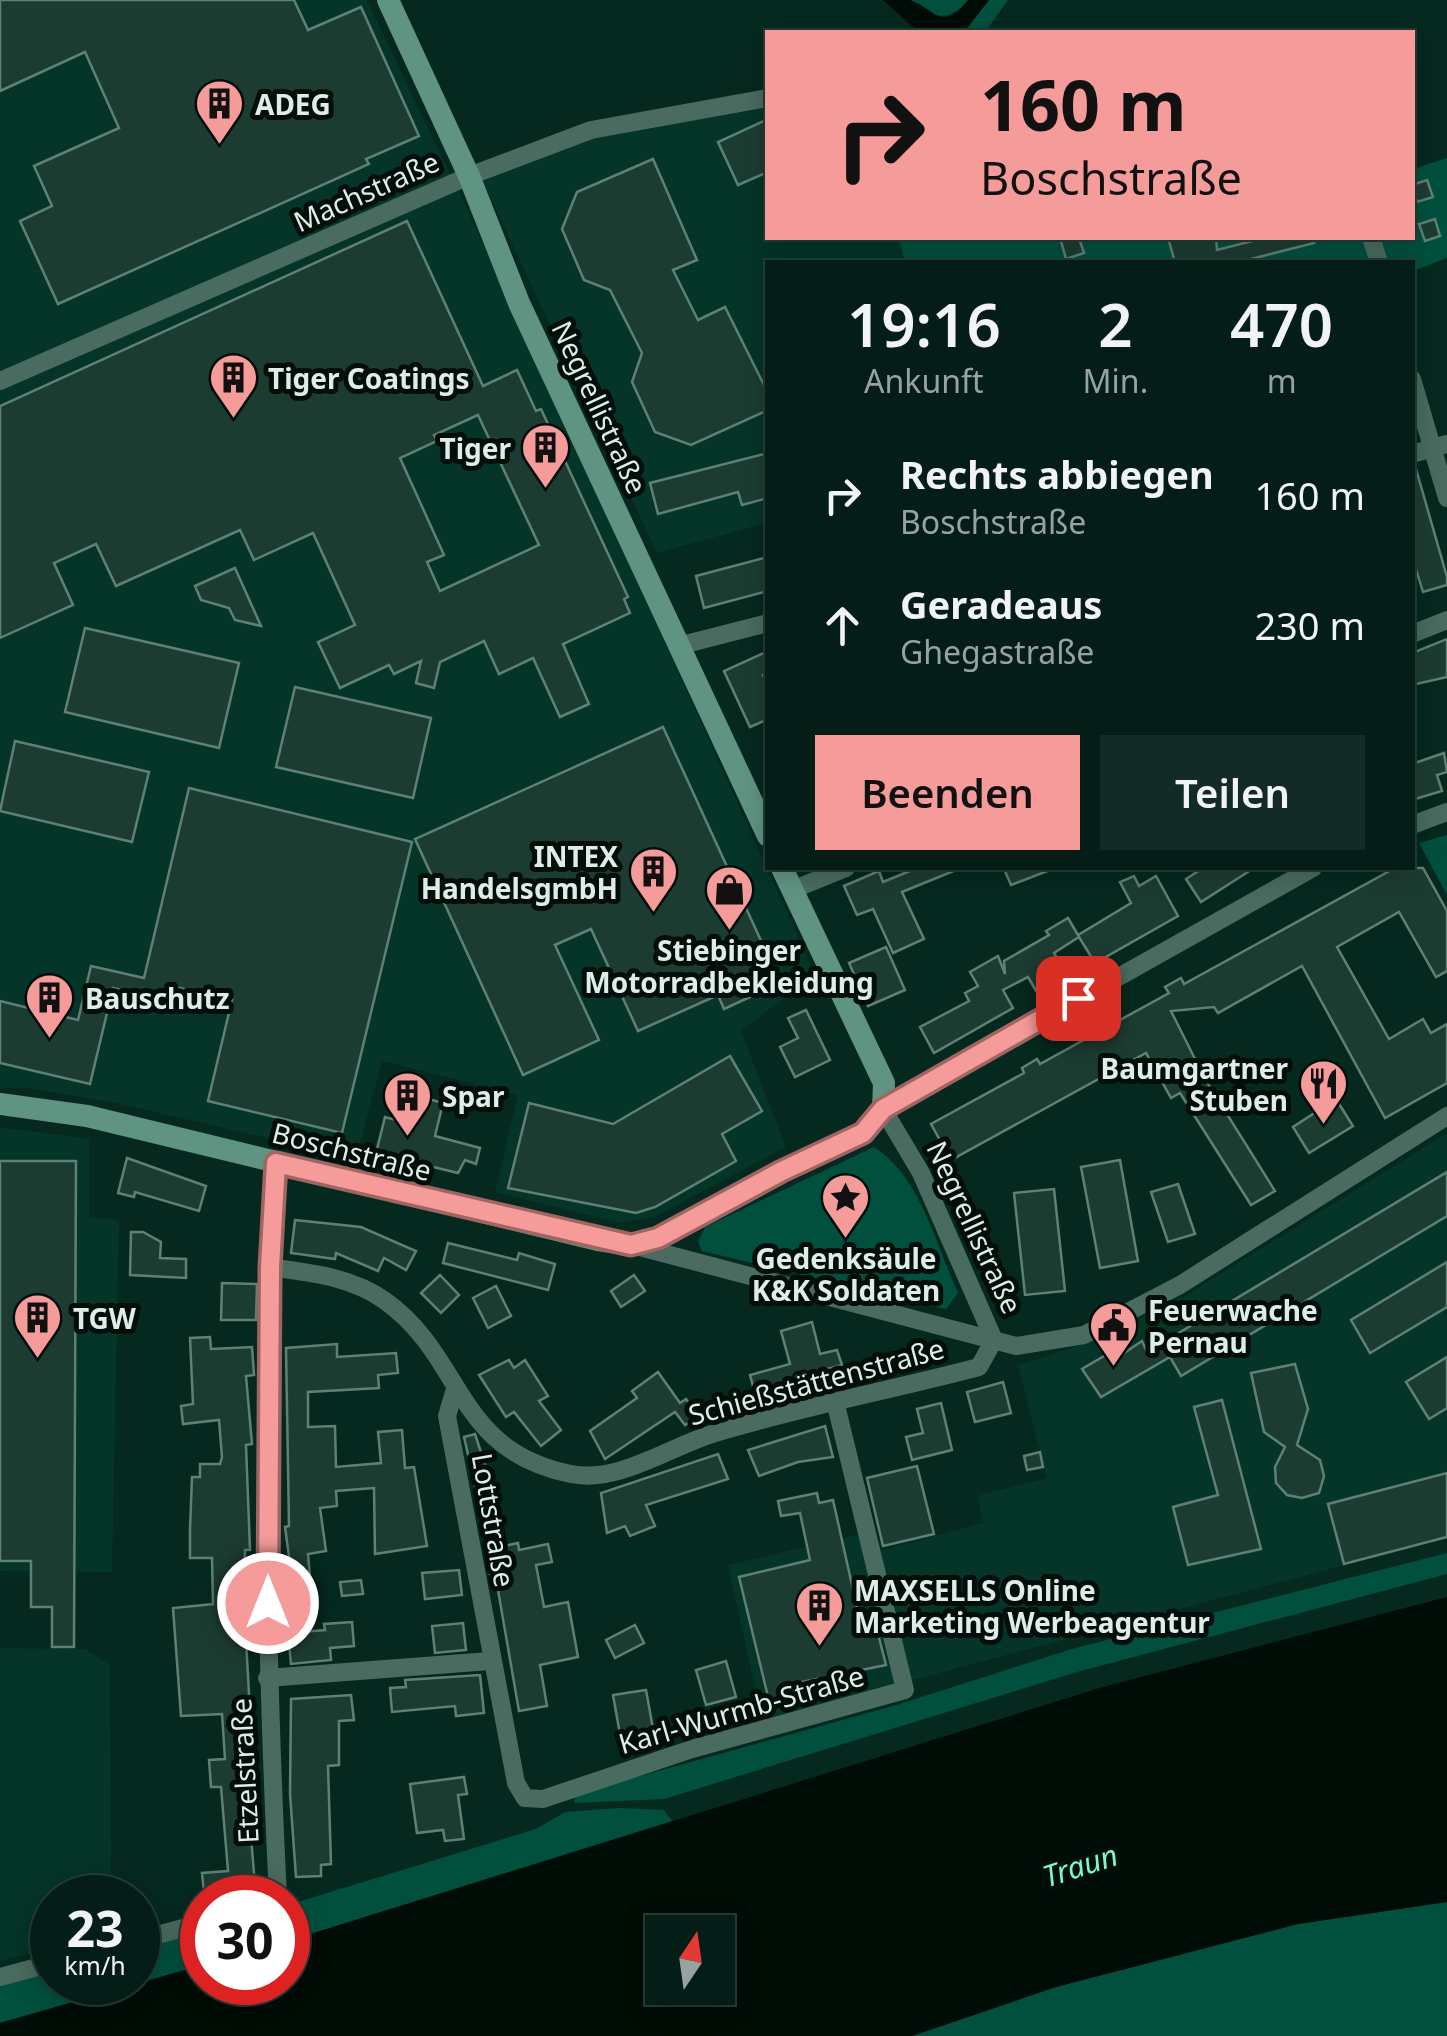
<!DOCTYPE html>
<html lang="de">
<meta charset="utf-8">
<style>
:root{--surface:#041e17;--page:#122b24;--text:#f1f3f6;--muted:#97a2a1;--line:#253c36;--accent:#f59b99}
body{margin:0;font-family:"Noto Sans",sans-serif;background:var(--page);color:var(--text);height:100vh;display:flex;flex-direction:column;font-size:38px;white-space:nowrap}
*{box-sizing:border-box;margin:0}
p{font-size:32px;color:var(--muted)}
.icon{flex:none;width:55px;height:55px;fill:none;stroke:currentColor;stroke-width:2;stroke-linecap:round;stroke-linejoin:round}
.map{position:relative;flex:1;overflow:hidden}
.details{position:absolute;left:765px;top:260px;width:650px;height:610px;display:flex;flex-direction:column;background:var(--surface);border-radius:0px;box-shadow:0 5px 25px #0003,0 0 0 2px var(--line)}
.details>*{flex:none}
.top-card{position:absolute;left:765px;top:30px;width:650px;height:210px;border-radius:0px;box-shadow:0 5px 25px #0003,0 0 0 2px var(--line);background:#f59b99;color:#111;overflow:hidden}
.needle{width:65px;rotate:13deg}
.buttons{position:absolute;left:645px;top:1915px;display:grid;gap:20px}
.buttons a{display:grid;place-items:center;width:90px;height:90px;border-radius:0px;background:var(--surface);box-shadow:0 5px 25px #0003,0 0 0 2px var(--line);font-size:50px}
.speed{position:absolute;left:30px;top:1875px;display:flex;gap:20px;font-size:50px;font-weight:700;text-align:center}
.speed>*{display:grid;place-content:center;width:130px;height:130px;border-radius:50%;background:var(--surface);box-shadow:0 5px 25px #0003,0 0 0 2px var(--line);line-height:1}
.speed small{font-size:25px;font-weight:400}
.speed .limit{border:15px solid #d22;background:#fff;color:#111}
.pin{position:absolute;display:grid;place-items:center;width:85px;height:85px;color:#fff;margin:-42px;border-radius:20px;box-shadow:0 5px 15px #0006}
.me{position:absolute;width:110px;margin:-55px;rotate:0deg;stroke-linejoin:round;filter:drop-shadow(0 0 8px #0008)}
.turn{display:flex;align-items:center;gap:35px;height:210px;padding:0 50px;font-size:45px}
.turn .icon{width:130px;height:130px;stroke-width:2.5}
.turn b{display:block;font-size:70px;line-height:85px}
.eta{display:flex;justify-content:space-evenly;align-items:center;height:170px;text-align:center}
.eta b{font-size:60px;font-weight:600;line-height:70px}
.cta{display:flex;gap:20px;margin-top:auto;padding:20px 50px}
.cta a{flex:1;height:115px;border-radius:0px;background:var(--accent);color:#111;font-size:40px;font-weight:600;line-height:115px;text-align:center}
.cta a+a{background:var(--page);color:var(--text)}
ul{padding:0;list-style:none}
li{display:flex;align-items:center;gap:30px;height:130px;padding:0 50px}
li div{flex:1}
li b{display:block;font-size:38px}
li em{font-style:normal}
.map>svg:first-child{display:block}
.built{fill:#053428}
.green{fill:#01503e}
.water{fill:#000c06;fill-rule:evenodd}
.building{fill:#1c3c32;stroke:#5f8175;stroke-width:2.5;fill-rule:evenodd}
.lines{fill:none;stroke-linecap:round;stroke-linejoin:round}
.street{stroke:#4a6b5f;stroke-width:18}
.secondary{stroke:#5f9483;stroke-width:22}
.route-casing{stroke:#9f6563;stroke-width:25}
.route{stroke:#f59b99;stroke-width:18}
.labels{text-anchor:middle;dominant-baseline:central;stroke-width:10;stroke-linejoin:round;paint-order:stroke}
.poi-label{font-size:28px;font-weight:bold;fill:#dceee7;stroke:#030e0a;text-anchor:start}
.street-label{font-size:28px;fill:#dceee7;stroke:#030e0a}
.water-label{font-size:30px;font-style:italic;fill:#7cf6d1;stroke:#030e0a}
</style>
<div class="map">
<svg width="1447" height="2036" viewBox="0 0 1447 2036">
<rect width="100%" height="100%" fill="#05281f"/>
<!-- built -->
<g class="built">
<polygon points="0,0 367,0 481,239 815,974 741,1031 786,1147 655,1217 621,1223 495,1192 518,1095 382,1061 356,1159 125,1105 30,1088 0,1088"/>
<polygon points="767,103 768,238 899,238 905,262 768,262 767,523 657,553 482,180 606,134"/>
<polygon points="0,1127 89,1139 89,1216 119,1221 112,1572 0,1571"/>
<polygon points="1447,1133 1447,1538 762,1720 728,1565 855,1535 880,1551 983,1523 977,1496 1047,1478 1018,1365 1090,1342 1188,1294"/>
<polygon points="0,1648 85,1649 110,1665 111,1897 52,1898 52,1948 0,1961"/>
</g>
<!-- green -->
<g class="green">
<path d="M910 0H968C949 24 932 18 910 0Z"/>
<polygon points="989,0 1008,0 985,32 964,32"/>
<polygon points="1447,158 1447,258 1413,271 1412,262 905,262 899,238 1412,238 1413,169"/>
<polygon points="1447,835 1447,895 1419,843"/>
<path d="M874 1147C921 1177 936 1245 958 1293L946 1309 702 1251 698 1242 705 1227Z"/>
<polygon points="1447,1553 1447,1574 1077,1672 664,1799 574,1803 575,1794 893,1706 1072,1649"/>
<polygon points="620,1808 664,1810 672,1821 288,1941 288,1905 536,1829 565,1812"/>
<polygon points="1447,1902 1447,2036 912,2036 1056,1987 1298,1924"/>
<polygon points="202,1928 202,1965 0,2023 0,1982 52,1968 52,1982 138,1982 138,1945"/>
</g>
<!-- water -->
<g class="water">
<path d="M883 0C891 0 903 0 910 0 936 9 941 34 968 0H989L964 32H919Z"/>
<path d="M1447 1597V1902L1298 1924 1056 1987 912 2036H0V2023L202 1965V1982H288V1941L1103 1687ZM662 1932H718V1988H662Z"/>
</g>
<!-- building -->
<g class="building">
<polygon points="0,0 294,0 308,30 361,7 419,136 366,159 369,164 58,304 20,221 52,206 34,166 119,128 85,52 0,91"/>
<polygon points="768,119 768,172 738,185 718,142"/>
<polygon points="653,159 697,260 673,270 698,320 725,307 768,393 768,410 691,445 655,432 632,382 642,353 610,290 584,280 562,229 577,192"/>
<polygon points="1427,180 1433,197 1417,202 1412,185"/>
<polygon points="1435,219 1440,236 1425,241 1419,224"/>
<path d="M407 221 483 386 517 370 536 411 541 409 628 597 624 599 630 613 563 644 589 704 560 717 533 658 499 674 484 641 440 662 434 688 416 683 421 661 394 674 389 665 340 688 318 642 355 625 313 533 254 560 240 530 116 586 96 544 54 563 73 605 0 638V406ZM478 415 539 545 440 591 427 562 444 555 400 458 437 441 434 435Z"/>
<polygon points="1079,238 1084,253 1066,259 1061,241"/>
<polygon points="1168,238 1216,238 1217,250 1264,238 1314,238 1314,243 1239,262 1175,262"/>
<polygon points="768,453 768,498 742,505 738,492 658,514 650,483"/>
<polygon points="1416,469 1447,577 1447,585 1423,592 1412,556 1412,470"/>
<polygon points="768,557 768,591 704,608 696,576"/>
<polygon points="235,568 261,626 235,620 229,608 201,600 195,586"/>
<polygon points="85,628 239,663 219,748 65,712"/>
<polygon points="1447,639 1447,677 1412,685 1412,653"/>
<polygon points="768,651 768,673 763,675 768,685 768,719 750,727 724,671"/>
<polygon points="295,687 431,718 413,798 276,767"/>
<polygon points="663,727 774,969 744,983 750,997 724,1009 718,995 638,1031 591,929 555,945 599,1040 523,1075 415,839"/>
<polygon points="15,741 149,772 132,842 0,811"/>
<polygon points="1444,753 1447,772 1437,775 1442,791 1412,800 1412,764"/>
<polygon points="189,788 412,842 342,1133 208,1101 232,1000 175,987 171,1001 113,988 90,1084 0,1063 0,1001 78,1020 91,966 144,978"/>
<polygon points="917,868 961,868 902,892 924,939 893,953 873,909 857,915 844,886 879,871 883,882"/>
<polygon points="1028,868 1050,870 1011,885 1004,869"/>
<polygon points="1203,868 1254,868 1201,902 1186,879"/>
<polygon points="1395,868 1423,868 1447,911 1447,971 1436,977 1399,912 1337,947 1389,1039 1423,1019 1431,1033 1447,1024 1447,1083 1385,1118 1302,966 1218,1013 1214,1007 1171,1011 1205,1079 1275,1191 1251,1205 1180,1093 1171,1098 1146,1053 951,1160 931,1124 1024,1073 1022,1068 1037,1059 1040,1064 1169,993 1165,987 1181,978 1184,984"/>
<polygon points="1134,876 1139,886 1156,876 1178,916 1095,963 1079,937 1054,953 1068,977 1038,994 1028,977 1003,990 1013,1008 934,1053 920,1027 969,1001 965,993 978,986 970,972 998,956 1005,974 1004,961 1049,935 1046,931 1068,918 1078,935 1131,903 1120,882"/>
<polygon points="886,947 905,990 868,1006 849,963"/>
<polygon points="806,1010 830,1060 795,1077 780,1047 798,1038 788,1018"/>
<polygon points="730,1056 762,1111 722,1134 736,1161 655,1207 636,1213 508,1188 529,1103 613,1124"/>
<polygon points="414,1095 443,1103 435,1136 480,1148 476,1164 465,1160 458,1173 376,1153 385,1117 407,1123"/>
<polygon points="1336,1099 1353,1126 1309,1153 1293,1127"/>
<polygon points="127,1158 206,1186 199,1211 135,1192 134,1197 118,1193"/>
<polygon points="1120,1160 1138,1261 1100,1268 1081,1167"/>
<polygon points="0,1161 76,1161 74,1647 52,1647 52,1607 31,1607 31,1561 0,1561"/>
<polygon points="1447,1172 1447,1216 1181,1376 1170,1357 1101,1397 1082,1369 1116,1349 1121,1355 1142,1341 1147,1352"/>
<polygon points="1178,1184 1195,1234 1168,1242 1151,1192"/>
<polygon points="1054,1189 1065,1291 1025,1295 1014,1193"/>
<polygon points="295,1220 361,1227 416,1251 406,1270 384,1258 378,1271 336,1253 335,1259 291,1253"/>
<polygon points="131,1232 143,1232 161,1242 160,1258 186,1259 186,1278 130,1275"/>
<polygon points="448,1243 517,1260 519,1253 555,1264 548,1290 443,1263"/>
<polygon points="1447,1262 1447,1307 1370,1353 1351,1320"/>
<polygon points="440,1275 459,1295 441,1313 421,1293"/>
<polygon points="634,1275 645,1291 621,1307 611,1291"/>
<polygon points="222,1283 257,1284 256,1320 221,1320"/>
<polygon points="496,1286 511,1316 488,1328 473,1298"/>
<polygon points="812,1322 820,1354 837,1350 842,1365 802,1376 807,1395 759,1408 750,1375 790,1364 781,1331"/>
<polygon points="210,1337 211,1349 252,1347 254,1375 246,1376 252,1444 246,1445 250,1550 245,1550 244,1604 257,1837 251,1838 255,1884 204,1894 202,1873 228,1871 221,1787 211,1787 209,1760 225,1759 222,1714 181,1716 173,1608 213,1604 212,1558 190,1558 190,1529 192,1477 200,1477 200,1464 220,1464 222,1457 219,1420 183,1424 181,1406 193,1404 190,1338"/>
<polygon points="337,1344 337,1357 396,1353 398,1373 378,1375 379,1388 308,1392 308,1427 335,1426 336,1467 381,1463 378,1432 402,1430 405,1468 414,1467 427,1546 375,1554 374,1488 336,1491 337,1506 320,1508 326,1551 308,1554 312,1600 289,1602 287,1579 292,1579 285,1527 289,1526 286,1348"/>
<polygon points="1447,1357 1447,1408 1429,1419 1406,1382"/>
<polygon points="509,1360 514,1368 525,1360 548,1396 539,1401 561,1430 541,1446 514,1412 506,1417 479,1375"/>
<polygon points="1295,1364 1308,1409 1297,1445 1320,1460 1324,1476 1319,1493 1302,1498 1287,1495 1276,1483 1275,1467 1285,1447 1264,1432 1251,1373"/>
<polygon points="658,1372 680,1403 686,1399 698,1416 685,1425 675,1412 605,1459 590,1431 637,1398 632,1391"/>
<polygon points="1003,1382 1011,1413 975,1422 967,1392"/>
<polygon points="1222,1400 1261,1549 1188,1565 1173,1507 1218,1495 1194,1407"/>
<polygon points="941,1403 952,1450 912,1460 906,1437 923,1433 917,1409"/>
<polygon points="825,1426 833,1457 798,1462 759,1476 748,1450"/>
<polygon points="475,1434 498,1504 500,1518 483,1521 464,1437"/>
<polygon points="1040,1452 1043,1467 1027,1470 1024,1456"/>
<polygon points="718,1454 728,1479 646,1505 655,1526 630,1536 625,1526 607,1533 601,1493"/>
<polygon points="917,1466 934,1534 883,1546 867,1478"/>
<polygon points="1447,1473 1447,1537 1344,1564 1328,1504"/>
<polygon points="817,1493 819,1503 833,1500 862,1630 876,1626 886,1665 802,1682 806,1696 770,1705 739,1577 810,1560 800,1513 781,1516 778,1501"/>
<polygon points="518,1543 519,1550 548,1544 552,1562 536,1565 544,1607 568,1602 578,1657 540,1665 547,1706 519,1711 495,1573 490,1574 485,1550"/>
<polygon points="459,1570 462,1595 425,1599 422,1573"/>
<polygon points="361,1580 363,1594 342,1596 340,1582"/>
<polygon points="352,1622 354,1646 330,1648 331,1660 291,1664 288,1633 325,1630 324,1624"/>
<polygon points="463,1623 466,1650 435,1653 432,1626"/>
<polygon points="635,1625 644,1643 615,1658 606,1640"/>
<polygon points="726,1661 736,1697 706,1705 696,1670"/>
<polygon points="480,1675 484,1713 456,1716 455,1706 392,1712 390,1688 406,1687 405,1680"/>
<polygon points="646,1690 654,1734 621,1740 613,1695"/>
<polygon points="351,1695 354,1720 339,1721 339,1765 328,1766 331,1864 321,1865 321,1876 296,1877 290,1794 291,1699"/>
<polygon points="464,1777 467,1794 458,1795 464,1839 445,1841 443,1830 417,1833 410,1784"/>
</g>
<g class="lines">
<!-- street -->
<g class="street">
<polyline points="1371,238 1379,262"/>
<polyline points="1412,379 1447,498"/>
<polyline points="0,381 469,176 591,130 768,98"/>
<polyline points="1412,454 1447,444"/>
<polyline points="1412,634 1447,620"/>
<polyline points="678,646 768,623"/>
<polyline points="1412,825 1447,812"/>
<polyline points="792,890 846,868"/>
<path d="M276 1163C261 1407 266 1653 278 1898"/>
<polyline points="632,1245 1016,1346 1084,1335 1180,1285 1447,1116"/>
<path d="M269 1267C310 1273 349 1276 384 1300 466 1358 453 1450 571 1474 618 1484 671 1446 715 1433 801 1407 892 1390 979 1367L994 1340"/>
<polyline points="994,1340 921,1173 883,1109 1313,868"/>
<polyline points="455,1389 447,1416 516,1783 525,1798 543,1799 692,1749 905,1690 836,1405"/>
<polyline points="267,1678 490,1661"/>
<polyline points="138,1940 202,1923"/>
<polyline points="0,1977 52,1963"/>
</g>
<!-- secondary -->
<g class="secondary">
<polyline points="388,0 469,176 519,303 768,836"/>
<polyline points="0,1104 87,1116 598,1240 631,1245 658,1238 781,1171 863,1133 883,1109 884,1083 782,868"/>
</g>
</g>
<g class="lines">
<defs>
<polyline id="route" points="268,1603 270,1267 276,1163 631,1245 658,1238 782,1171 863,1133 883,1109 1078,998"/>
</defs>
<!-- route casing -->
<use href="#route" class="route-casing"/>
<!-- route -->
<use href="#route" class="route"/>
</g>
<!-- icons -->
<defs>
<symbol id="building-pin" viewBox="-11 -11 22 30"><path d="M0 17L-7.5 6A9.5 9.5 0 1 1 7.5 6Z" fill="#f59b99" stroke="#030e0a"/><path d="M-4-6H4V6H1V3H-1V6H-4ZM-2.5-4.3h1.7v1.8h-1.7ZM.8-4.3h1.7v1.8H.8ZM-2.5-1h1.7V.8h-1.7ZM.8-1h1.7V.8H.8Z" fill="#111"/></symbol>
<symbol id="shop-pin" viewBox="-11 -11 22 30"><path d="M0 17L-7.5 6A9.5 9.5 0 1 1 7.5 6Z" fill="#f59b99" stroke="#030e0a"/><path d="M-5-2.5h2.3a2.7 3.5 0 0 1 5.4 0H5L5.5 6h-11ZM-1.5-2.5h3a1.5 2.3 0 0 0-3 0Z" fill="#111"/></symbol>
<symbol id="restaurant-pin" viewBox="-11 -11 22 30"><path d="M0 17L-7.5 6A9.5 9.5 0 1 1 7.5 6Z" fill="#f59b99" stroke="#030e0a"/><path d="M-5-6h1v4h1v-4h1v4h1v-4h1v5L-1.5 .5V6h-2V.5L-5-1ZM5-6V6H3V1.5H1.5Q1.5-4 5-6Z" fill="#111"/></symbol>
<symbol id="sight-pin" viewBox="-11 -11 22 30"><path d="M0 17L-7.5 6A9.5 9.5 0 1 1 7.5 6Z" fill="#f59b99" stroke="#030e0a"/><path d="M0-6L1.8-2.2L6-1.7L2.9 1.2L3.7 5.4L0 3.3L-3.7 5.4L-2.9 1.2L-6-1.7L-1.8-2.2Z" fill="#111"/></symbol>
<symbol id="civic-pin" viewBox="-11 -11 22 30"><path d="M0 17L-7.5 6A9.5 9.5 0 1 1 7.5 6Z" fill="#f59b99" stroke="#030e0a"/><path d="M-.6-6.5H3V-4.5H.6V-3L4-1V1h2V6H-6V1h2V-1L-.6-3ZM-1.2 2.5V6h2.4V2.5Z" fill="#111"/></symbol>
</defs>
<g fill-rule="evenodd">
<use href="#building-pin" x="192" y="76" width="55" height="75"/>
<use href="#building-pin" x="206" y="350" width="55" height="75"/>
<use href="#building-pin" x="518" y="420" width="55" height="75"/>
<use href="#building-pin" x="626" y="844" width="55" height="75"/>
<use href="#shop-pin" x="702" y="862" width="55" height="75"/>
<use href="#building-pin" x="22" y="970" width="55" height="75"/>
<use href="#restaurant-pin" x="1296" y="1056" width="55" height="75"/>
<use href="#building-pin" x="380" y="1068" width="55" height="75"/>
<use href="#sight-pin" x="818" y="1170" width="55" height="75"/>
<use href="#building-pin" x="10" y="1290" width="55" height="75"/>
<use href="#civic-pin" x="1086" y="1298" width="55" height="75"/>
<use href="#building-pin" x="792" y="1578" width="55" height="75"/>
</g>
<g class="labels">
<!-- poi labels -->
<g class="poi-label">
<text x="255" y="104">ADEG</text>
<text x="268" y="378">Tiger Coatings</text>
<text x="511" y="448" text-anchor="end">Tiger</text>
<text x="618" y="856" text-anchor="end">INTEX<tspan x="618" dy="32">HandelsgmbH</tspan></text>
<text x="729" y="950" text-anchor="middle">Stiebinger<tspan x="729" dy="32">Motorradbekleidung</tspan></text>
<text x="85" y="998">Bauschutz</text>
<text x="1288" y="1068" text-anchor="end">Baumgartner<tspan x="1288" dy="32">Stuben</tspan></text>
<text x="442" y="1096">Spar</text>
<text x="846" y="1258" text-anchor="middle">Gedenksäule<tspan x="846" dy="32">K&amp;K Soldaten</tspan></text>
<text x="1148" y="1310">Feuerwache<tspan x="1148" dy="32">Pernau</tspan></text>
<text x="73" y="1318">TGW</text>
<text x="854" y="1590">MAXSELLS Online<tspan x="854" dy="32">Marketing Werbeagentur</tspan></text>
</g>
<!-- street labels -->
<g class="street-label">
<text transform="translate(366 191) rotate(-24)">Machstraße</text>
<text transform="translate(600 407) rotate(65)">Negrellistraße</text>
<text transform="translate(352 1151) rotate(14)">Boschstraße</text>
<text transform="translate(975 1227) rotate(65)">Negrellistraße</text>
<text transform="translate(816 1381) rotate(-15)">Schießstättenstraße</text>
<text transform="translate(494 1520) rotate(80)">Lottstraße</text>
<text transform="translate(741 1709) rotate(-16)">Karl-Wurmb-Straße</text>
<text transform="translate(244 1771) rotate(-93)">Etzelstraße</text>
</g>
<!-- water labels -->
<g class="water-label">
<text transform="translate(1080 1865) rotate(-18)">Traun</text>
</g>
</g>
</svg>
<div class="buttons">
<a><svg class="needle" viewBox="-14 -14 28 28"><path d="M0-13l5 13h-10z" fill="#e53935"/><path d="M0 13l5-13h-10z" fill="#97a2a1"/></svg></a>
</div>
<div class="speed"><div>23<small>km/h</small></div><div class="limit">30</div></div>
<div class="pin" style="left:1078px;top:998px;background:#d93025"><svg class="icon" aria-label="arrive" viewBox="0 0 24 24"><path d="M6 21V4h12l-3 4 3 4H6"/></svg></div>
<svg class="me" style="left:268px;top:1603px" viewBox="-20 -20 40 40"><circle r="17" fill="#f59b99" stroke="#fff" stroke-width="3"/><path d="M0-11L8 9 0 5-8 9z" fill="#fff"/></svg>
<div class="top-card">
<div class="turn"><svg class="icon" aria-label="right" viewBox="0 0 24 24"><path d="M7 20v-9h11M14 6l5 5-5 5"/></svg><div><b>160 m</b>Boschstraße</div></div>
</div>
<section class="details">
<div class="eta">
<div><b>19:16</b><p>Ankunft</p></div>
<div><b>2</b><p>Min.</p></div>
<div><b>470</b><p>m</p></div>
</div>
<ul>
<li><svg class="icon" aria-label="right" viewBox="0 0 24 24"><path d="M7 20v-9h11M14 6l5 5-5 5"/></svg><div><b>Rechts abbiegen</b><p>Boschstraße</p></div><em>160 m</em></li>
<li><svg class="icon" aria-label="ahead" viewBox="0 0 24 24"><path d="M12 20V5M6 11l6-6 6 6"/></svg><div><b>Geradeaus</b><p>Ghegastraße</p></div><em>230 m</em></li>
</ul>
<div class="cta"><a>Beenden</a><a>Teilen</a></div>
</section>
</div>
